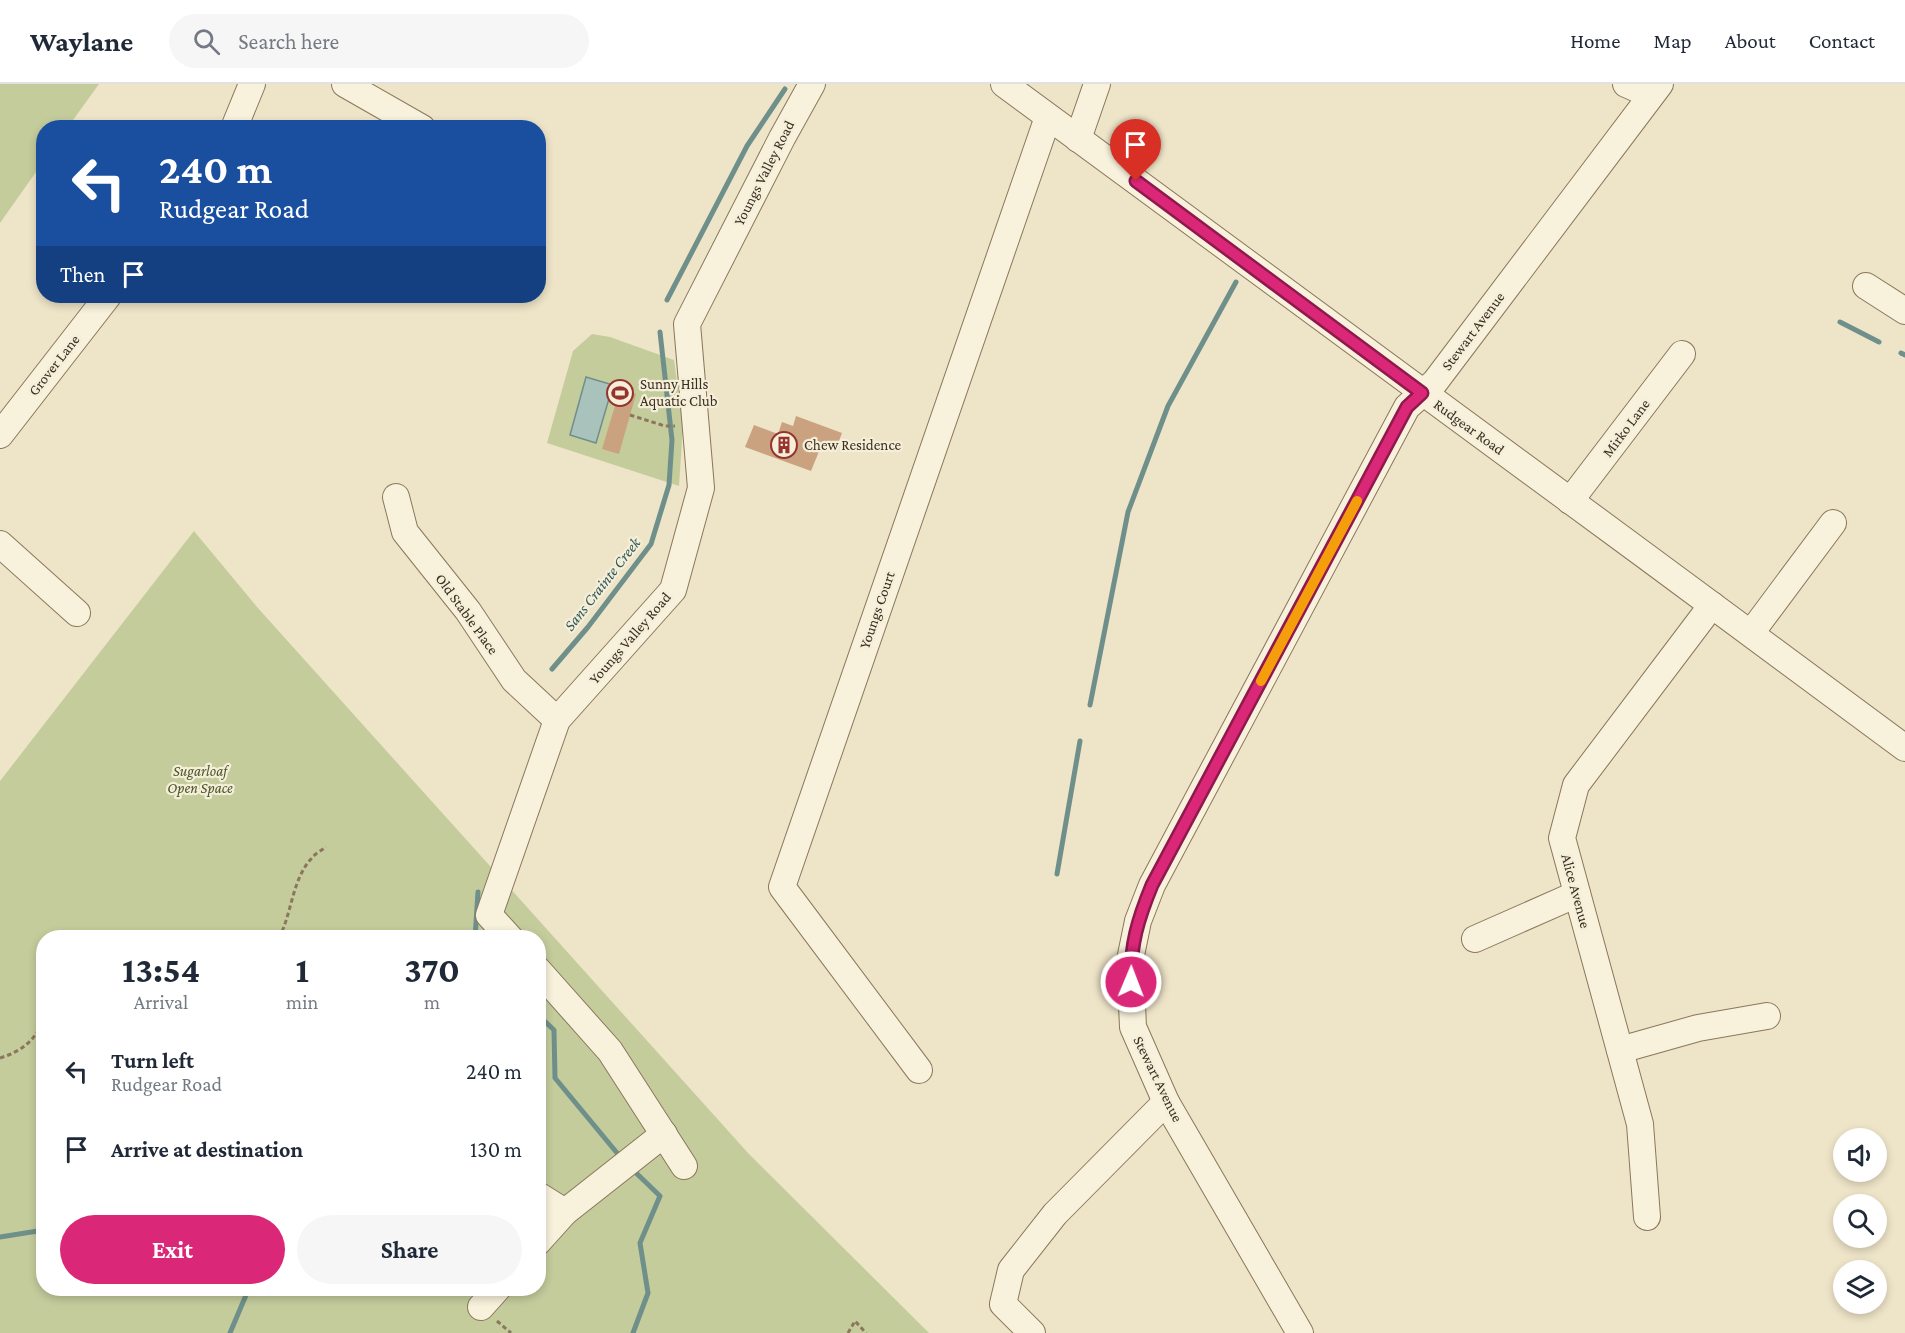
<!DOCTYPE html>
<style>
:root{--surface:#fff;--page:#f6f6f7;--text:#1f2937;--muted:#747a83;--line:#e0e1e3;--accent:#db2777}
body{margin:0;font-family:"Crimson Pro",serif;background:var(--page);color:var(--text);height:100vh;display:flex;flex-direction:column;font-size:22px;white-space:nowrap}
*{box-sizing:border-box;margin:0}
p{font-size:20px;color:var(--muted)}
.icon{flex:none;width:33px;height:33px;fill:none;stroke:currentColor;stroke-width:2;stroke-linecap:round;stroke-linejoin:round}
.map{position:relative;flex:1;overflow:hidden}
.side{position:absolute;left:36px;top:846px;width:510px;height:366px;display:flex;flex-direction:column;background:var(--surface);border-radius:24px;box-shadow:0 3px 9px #0003}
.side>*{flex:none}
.banner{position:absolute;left:36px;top:36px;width:510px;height:183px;border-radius:24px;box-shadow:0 3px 9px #0003;background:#1a4fa0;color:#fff;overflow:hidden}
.buttons{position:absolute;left:1833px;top:1044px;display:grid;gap:12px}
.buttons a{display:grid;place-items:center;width:54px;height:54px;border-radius:50%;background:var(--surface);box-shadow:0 3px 9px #0003;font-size:30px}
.pin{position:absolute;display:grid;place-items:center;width:51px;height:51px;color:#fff;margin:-62px -26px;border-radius:50% 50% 50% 0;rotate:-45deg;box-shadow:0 0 6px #0007}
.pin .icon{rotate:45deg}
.me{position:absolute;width:66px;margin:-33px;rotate:1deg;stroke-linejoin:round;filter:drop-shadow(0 0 4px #0008)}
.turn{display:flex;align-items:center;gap:21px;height:126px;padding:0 24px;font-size:27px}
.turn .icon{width:78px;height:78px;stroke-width:2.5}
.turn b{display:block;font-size:42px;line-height:51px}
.then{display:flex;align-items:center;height:57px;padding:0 24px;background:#0003;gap:12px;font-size:22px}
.eta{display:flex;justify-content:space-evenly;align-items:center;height:102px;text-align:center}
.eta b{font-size:36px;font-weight:700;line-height:42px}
.action{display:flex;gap:12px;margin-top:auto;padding:12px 24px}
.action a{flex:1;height:69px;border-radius:36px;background:var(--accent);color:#fff;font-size:24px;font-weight:700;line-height:69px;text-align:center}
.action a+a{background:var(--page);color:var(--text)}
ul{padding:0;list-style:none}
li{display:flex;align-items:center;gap:18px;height:78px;padding:0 24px}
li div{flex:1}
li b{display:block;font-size:22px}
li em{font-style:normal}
header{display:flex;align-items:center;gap:36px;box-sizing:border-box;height:84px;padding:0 30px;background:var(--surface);border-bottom:2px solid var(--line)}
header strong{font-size:28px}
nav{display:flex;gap:33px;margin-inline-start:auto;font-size:21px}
.search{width:420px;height:54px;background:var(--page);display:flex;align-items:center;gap:15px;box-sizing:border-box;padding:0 21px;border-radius:33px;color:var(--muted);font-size:22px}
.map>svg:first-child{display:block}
.green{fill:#c4cc9c;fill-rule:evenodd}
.water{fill:#a9c2bc;stroke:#6f908a;stroke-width:1.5}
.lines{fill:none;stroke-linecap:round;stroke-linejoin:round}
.stream{stroke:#6f908a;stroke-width:5}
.building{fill:#cba27f}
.minor-casing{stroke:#8a775d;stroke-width:28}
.path{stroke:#8a775d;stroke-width:3;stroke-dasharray:4.5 3;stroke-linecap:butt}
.minor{stroke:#f8f1db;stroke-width:26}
.route-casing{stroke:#8e194d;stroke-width:15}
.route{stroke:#db2777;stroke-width:10}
.slow{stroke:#f59e0b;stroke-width:10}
.labels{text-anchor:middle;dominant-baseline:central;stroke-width:4.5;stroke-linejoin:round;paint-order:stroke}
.street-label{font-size:15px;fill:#3a2e20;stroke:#f5eed8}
.poi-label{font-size:15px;fill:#3a2e20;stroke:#f5eed8;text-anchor:start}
.park-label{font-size:15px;font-style:italic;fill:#485628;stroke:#f5eed8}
.water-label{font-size:16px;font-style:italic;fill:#305a59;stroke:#f5eed8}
</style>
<header>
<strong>Waylane</strong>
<div class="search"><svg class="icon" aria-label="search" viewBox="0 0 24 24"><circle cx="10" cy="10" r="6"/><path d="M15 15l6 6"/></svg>Search here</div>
<nav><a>Home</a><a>Map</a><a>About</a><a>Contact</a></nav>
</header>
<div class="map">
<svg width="1905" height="1249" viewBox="0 0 1905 1249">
<rect width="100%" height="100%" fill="#eee4c8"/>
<!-- green -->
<g class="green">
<polygon points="0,0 99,0 68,43 44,44 43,78 0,139"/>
<polygon points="592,250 610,253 674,276 683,341 679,402 547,359 573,267"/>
<path d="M194 447 257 523 748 1069 929 1249H0V697ZM44 854H538V1204H44Z"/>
</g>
<!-- water -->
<polygon class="water" points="586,293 613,301 596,359 570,351"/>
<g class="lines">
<!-- stream -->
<g class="stream">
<polyline points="667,216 747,62 785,5"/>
<polyline points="1840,238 1879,258"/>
<polyline points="1901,269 1905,271"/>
<polyline points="552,585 588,543 651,460 669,401 672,356 660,248"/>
<polyline points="1090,621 1128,428 1168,322 1236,198"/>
<polyline points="1057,790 1080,657"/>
<polyline points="475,854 478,808"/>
<polyline points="538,931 554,946 555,994 622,1075"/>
<polyline points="631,1084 660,1112 640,1159 648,1209 633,1249"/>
<polyline points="0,1153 44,1146"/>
<polyline points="230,1249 249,1204"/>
</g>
</g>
<!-- building -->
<g class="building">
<polygon points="620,305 636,310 619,370 602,365"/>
<polygon points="796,332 842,349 836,365 822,360 811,387 745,363 754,341 778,350 782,338 793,342"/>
</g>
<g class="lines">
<defs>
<g id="minor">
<polyline points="345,0 422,44"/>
<path d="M1004 0C1304 223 1606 441 1905 664"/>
<polyline points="1626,0 1651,11"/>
<polyline points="234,44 252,0"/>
<polyline points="1078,55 1097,0"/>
<polyline points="1866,202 1905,227"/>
<polyline points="0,351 108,212"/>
<polyline points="396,413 405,448 468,527 514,596 557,636"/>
<polyline points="1570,417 1682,270"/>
<polyline points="0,460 77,529"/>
<polyline points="1751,549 1833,439"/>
<polyline points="510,854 489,831 557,636 673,506 701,404 687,240 782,54 812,0"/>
<polyline points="1475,855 1577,810"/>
<polyline points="538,886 610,967 684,1082"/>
<polyline points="1620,966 1698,944 1767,932"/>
<polyline points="919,986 782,803 1048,33"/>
<polyline points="538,1111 565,1128 664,1050"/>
<polyline points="1647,1133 1640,1040 1562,754 1576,701 1712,521"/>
<polyline points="538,1158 565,1128"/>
<polyline points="481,1223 498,1204"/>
<polyline points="1032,1249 1003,1220 1011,1186 1055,1130 1166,1018"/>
<polyline points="1300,1249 1166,1018 1133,943 1130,876 1138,837 1152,801 1407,323 1435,298 1660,0"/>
</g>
</defs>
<!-- minor casing -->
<use href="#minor" class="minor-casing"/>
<!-- path -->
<g class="path">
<polyline points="630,331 665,342 675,342"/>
<path d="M279 854C292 829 292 796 311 775 314 770 321 767 326 763"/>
<path d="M0 974C22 967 35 957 44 935"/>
<polyline points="497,1237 511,1249"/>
<polyline points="848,1249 855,1237 866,1249"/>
</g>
<!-- minor -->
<use href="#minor" class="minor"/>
</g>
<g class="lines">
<defs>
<path id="route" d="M1131 898C1130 861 1138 835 1152 801L1407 323 1422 309 1136 97"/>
</defs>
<!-- route casing -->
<use href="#route" class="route-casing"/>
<!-- route -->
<use href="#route" class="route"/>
<!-- slow -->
<polyline class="slow" points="1261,597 1357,417"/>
</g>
<!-- icons -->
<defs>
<symbol id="stadium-ring" viewBox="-11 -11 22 22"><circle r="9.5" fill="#f5eed8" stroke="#97332e" stroke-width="1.5"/><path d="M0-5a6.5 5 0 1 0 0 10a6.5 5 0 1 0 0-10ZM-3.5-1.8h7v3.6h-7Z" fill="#97332e"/></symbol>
<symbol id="building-ring" viewBox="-11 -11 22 22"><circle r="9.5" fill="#f5eed8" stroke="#97332e" stroke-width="1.5"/><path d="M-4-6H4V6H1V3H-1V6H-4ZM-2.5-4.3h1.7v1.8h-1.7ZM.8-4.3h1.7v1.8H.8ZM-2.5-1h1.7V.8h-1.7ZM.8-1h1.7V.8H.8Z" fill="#97332e"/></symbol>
</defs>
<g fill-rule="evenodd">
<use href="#stadium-ring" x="605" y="294" width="30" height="30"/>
<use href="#building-ring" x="769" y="346" width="30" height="30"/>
</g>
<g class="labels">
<!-- street labels -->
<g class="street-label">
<text transform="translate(764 89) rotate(-63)">Youngs Valley Road</text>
<text transform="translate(1473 247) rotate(-53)">Stewart Avenue</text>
<text transform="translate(54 281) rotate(-52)">Grover Lane</text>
<text transform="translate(1469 343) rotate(36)">Rudgear Road</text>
<text transform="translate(1626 344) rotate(-53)">Mirko Lane</text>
<text transform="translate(877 526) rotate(-71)">Youngs Court</text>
<text transform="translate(467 530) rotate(54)">Old Stable Place</text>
<text transform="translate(630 554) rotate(-49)">Youngs Valley Road</text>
<text transform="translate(1576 807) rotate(75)">Alice Avenue</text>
<text transform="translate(1158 995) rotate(64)">Stewart Avenue</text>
</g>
<!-- poi labels -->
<g class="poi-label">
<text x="640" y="300">Sunny Hills<tspan x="640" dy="17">Aquatic Club</tspan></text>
<text x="804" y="361">Chew Residence</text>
</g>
<!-- park labels -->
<g class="park-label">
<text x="200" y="687">Sugarloaf<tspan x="200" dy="17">Open Space</tspan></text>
</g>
<!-- water labels -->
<g class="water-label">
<text transform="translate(602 500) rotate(-52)">Sans Crainte Creek</text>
</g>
</g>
</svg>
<div class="buttons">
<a><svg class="icon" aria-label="sound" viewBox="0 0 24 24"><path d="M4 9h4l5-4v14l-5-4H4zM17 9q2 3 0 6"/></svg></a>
<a><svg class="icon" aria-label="search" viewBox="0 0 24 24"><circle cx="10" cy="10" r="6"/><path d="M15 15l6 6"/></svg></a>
<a><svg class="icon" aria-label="layers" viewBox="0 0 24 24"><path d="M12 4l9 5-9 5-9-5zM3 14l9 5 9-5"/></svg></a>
</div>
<div class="pin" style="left:1136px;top:97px;background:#d93025"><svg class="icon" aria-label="arrive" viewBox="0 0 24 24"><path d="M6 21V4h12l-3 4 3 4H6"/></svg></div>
<svg class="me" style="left:1131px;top:898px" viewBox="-20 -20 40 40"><circle r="17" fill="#db2777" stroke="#fff" stroke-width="3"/><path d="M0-11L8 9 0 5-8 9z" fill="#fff"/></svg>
<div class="banner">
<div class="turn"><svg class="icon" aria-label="left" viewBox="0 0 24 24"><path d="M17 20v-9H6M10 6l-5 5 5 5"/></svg><div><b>240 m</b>Rudgear Road</div></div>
<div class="then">Then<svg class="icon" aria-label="arrive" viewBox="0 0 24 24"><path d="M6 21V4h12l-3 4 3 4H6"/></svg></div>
</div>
<section class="side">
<div class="eta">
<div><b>13:54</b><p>Arrival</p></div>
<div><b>1</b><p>min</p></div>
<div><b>370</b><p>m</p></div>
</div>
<ul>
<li><svg class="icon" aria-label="left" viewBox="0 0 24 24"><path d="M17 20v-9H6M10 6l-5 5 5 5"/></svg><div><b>Turn left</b><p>Rudgear Road</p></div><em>240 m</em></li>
<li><svg class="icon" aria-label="arrive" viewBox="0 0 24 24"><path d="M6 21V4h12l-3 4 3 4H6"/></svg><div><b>Arrive at destination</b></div><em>130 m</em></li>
</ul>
<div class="action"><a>Exit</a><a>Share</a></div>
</section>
</div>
